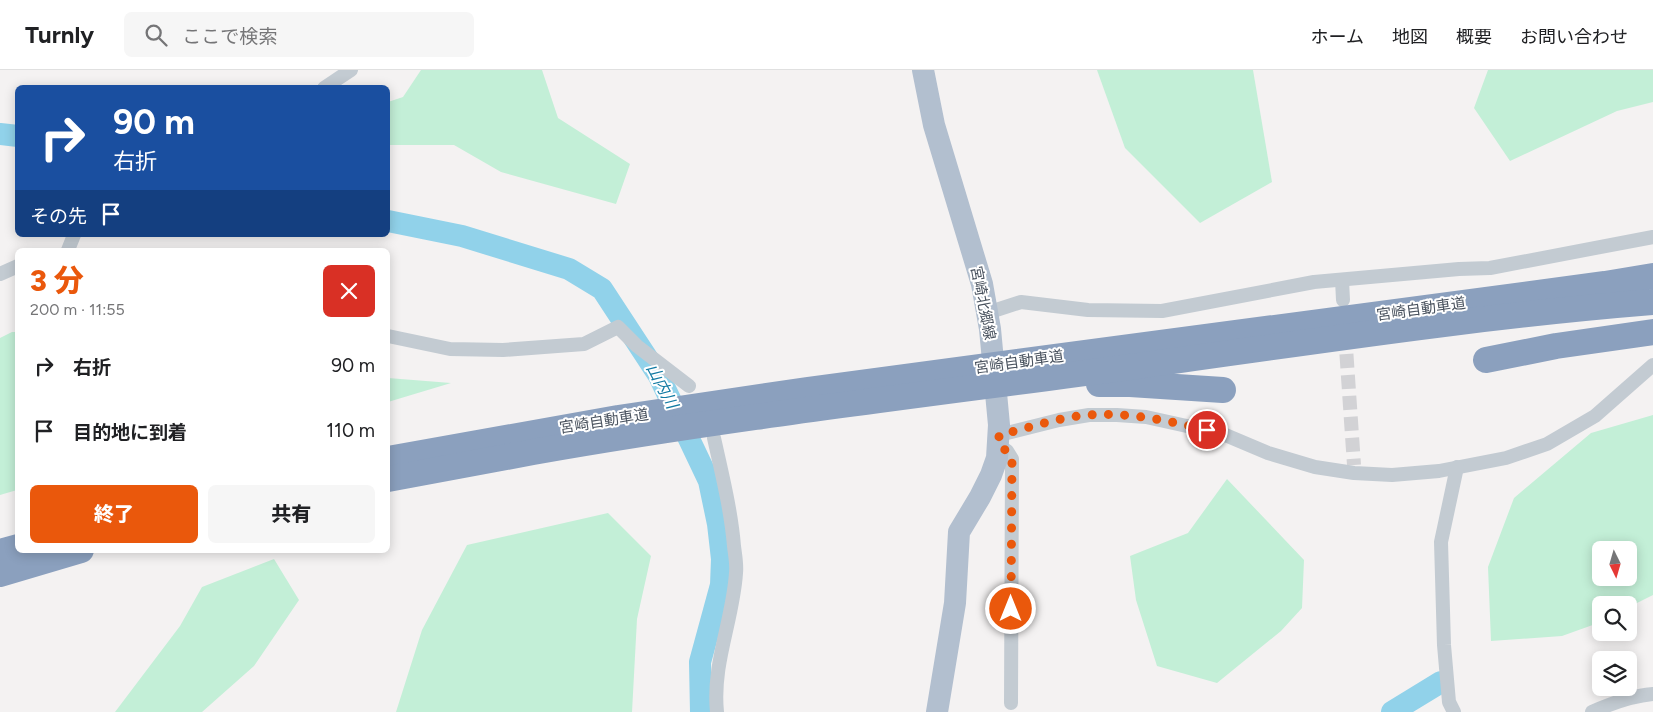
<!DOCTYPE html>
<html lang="ja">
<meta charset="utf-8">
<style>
:root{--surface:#fff;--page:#f6f6f6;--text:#202124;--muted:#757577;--line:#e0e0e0;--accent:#ea580c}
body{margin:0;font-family:Figtree,"Noto Sans JP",sans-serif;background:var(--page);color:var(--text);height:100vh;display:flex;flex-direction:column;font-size:19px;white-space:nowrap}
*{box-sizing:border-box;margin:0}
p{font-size:16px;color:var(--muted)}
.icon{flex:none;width:28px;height:28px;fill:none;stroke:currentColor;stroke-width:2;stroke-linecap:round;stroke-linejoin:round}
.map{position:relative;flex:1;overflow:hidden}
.side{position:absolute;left:15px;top:178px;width:375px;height:305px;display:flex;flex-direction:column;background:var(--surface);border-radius:8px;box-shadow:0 2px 12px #0003}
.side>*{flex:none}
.guide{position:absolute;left:15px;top:15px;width:375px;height:152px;border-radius:8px;box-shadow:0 2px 12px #0003;background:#1a4fa0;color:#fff;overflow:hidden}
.needle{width:32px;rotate:175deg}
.tools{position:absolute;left:1592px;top:471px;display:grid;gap:10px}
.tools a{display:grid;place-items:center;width:45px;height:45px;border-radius:8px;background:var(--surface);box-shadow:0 2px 12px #0003;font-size:25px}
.pin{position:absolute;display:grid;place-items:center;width:42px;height:42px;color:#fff;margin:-21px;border:2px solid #fff;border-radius:50%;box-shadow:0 1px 5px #0007}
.me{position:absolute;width:55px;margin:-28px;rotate:0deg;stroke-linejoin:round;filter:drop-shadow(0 0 4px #0008)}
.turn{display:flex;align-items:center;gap:18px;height:105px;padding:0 15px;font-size:22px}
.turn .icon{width:65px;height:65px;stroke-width:2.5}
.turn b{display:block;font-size:35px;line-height:42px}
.then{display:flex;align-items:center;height:48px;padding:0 15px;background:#0003;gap:10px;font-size:19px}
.round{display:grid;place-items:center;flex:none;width:52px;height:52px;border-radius:8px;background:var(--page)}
.overview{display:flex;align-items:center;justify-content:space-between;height:85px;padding:0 15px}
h1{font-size:30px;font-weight:800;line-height:38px;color:var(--accent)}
.primary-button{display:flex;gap:10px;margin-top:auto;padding:10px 15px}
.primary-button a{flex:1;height:58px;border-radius:8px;background:var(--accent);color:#fff;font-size:20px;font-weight:800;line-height:58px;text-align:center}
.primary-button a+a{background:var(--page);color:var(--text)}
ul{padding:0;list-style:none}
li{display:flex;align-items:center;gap:15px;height:65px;padding:0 15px}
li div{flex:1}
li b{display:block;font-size:19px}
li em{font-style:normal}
header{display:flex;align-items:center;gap:30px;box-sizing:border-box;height:70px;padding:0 25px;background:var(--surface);border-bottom:1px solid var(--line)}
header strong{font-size:24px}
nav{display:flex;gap:28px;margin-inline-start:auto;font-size:18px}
.search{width:350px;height:45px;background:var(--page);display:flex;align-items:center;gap:12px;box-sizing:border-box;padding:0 18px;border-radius:8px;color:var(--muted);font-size:19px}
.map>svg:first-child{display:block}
.green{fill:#c3efd7;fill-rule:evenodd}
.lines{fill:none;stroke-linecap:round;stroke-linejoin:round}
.river{stroke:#91d2ea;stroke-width:22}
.street-tunnel{stroke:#d2d2d5;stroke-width:14;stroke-dasharray:14 7;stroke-linecap:butt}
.street{stroke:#c3cbd2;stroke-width:14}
.primary{stroke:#b2bfcf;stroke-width:22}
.highway{stroke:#8ba0be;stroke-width:26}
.route{stroke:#ea580c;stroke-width:9;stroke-dasharray:0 16.2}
.labels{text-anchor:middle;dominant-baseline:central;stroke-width:4;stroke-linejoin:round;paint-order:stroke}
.street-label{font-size:15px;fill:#4a535f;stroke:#fff}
.water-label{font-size:16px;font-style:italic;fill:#117aa3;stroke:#fff}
</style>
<header>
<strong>Turnly</strong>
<div class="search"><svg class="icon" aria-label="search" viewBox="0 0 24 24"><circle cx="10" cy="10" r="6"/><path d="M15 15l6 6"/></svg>ここで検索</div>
<nav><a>ホーム</a><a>地図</a><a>概要</a><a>お問い合わせ</a></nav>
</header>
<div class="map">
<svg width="1653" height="642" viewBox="0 0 1653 642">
<rect width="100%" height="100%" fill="#f4f2f2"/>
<!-- green -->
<g class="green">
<polygon points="421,0 542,0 558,48 630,94 616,134 501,102 454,75 388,75 388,32 403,27"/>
<polygon points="1097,0 1253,0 1272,112 1200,153 1125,78"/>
<polygon points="1488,0 1653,0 1653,32 1617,41 1510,91 1474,38"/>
<polygon points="12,262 17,262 17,420 0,425 0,268"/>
<polygon points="388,308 451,313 388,332"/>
<path d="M1653 345V525L1629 537V535H1601V552L1562 566 1491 571 1488 497 1514 428 1591 363ZM1601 480H1629V508H1601Z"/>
<polygon points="1227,409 1304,490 1302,538 1281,561 1217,613 1157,596 1136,530 1130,486 1188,463"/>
<polygon points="608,443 651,486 637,549 632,642 396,642 422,560 467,475"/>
<polygon points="274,489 299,530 254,596 202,642 115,642 180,556 202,517"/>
</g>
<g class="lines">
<!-- river -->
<g class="river">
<polyline points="0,64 18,66"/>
<polyline points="388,151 462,166 569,199 602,219 659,306 709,411 718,454 722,489 721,515 700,592 701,642"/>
<polyline points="1392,642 1441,612"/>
</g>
<!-- street-tunnel -->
<polyline class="street-tunnel" points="1345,263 1354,395"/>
<!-- street -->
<g class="street">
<polyline points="324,18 351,0"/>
<polyline points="68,180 74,165"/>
<polyline points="0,204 18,196"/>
<polyline points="1342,210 1343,230"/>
<polyline points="987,243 1021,232 1088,240 1162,241 1314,212 1459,199 1490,198 1653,167"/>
<polyline points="388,266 450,279 503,280 584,274 618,257 637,276 689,316"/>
<polyline points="999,365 1059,350 1089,345 1117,345 1146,347 1223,364 1268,383 1315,397 1354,403 1392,405 1439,401 1506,388 1547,374 1595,346 1653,295"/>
<path d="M714 368C722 404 731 440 734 476 735 485 737 494 736 503 733 550 712 594 717 642"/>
<polyline points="999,376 1007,381 1012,389 1011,633"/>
<polyline points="1454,642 1449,632 1444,575 1441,472 1457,397"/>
<path d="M1592 642C1612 633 1631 626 1653 624"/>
</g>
<!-- primary -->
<polyline class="primary" points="923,0 934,55 982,214 990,259 999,355 997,388 991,405 980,427 959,462 955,533 937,642"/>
<!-- highway -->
<g class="highway">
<polyline points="1486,290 1556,276 1653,262"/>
<polyline points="1099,314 1130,314 1223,320"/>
<polyline points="388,389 618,348 807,320 1605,214 1653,206"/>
<path d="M388 409C436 400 484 391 533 382 731 347 931 324 1130 297 1304 273 1478 246 1653 232"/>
<polyline points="0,482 18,477"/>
<polyline points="0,504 81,480"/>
</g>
</g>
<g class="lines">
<!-- route -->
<path class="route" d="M1011 539 1012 389 1007 381 999 376V365C1029 358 1059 347 1089 345 1129 342 1169 351 1207 360"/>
</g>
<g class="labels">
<!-- street labels -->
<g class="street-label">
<text transform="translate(983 233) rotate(79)">宮崎北郷線</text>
<text transform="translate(1421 239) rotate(-8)">宮崎自動車道</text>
<text transform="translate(1019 292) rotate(-8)">宮崎自動車道</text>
<text transform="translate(604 351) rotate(-9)">宮崎自動車道</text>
</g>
<!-- water labels -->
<g class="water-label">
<text transform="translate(662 316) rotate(62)">山内川</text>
</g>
</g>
</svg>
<div class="tools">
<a><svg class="needle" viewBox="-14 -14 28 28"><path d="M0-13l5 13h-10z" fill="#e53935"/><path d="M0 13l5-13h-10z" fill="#757577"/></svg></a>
<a><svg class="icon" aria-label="search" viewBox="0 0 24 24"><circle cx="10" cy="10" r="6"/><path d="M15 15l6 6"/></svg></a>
<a><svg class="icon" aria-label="layers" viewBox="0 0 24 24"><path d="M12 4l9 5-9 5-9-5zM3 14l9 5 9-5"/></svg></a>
</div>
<div class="pin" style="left:1207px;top:360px;background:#d93025"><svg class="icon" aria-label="arrive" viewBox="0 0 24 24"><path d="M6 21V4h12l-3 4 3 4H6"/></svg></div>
<svg class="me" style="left:1011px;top:539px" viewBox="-20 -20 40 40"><circle r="17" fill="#ea580c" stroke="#fff" stroke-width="3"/><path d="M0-11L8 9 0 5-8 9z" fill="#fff"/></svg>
<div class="guide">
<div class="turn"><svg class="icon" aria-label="right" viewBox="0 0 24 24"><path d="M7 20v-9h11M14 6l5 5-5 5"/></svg><div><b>90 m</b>右折</div></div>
<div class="then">その先<svg class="icon" aria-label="arrive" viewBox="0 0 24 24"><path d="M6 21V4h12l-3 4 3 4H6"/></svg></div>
</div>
<section class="side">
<div class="overview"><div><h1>3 分</h1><p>200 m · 11:55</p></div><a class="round" style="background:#d93025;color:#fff"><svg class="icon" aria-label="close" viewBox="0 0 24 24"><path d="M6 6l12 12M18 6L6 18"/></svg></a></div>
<ul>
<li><svg class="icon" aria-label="right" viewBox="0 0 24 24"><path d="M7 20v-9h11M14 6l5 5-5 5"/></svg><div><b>右折</b></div><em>90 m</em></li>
<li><svg class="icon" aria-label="arrive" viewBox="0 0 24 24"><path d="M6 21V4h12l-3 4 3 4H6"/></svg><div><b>目的地に到着</b></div><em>110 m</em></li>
</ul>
<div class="primary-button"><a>終了</a><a>共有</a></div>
</section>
</div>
